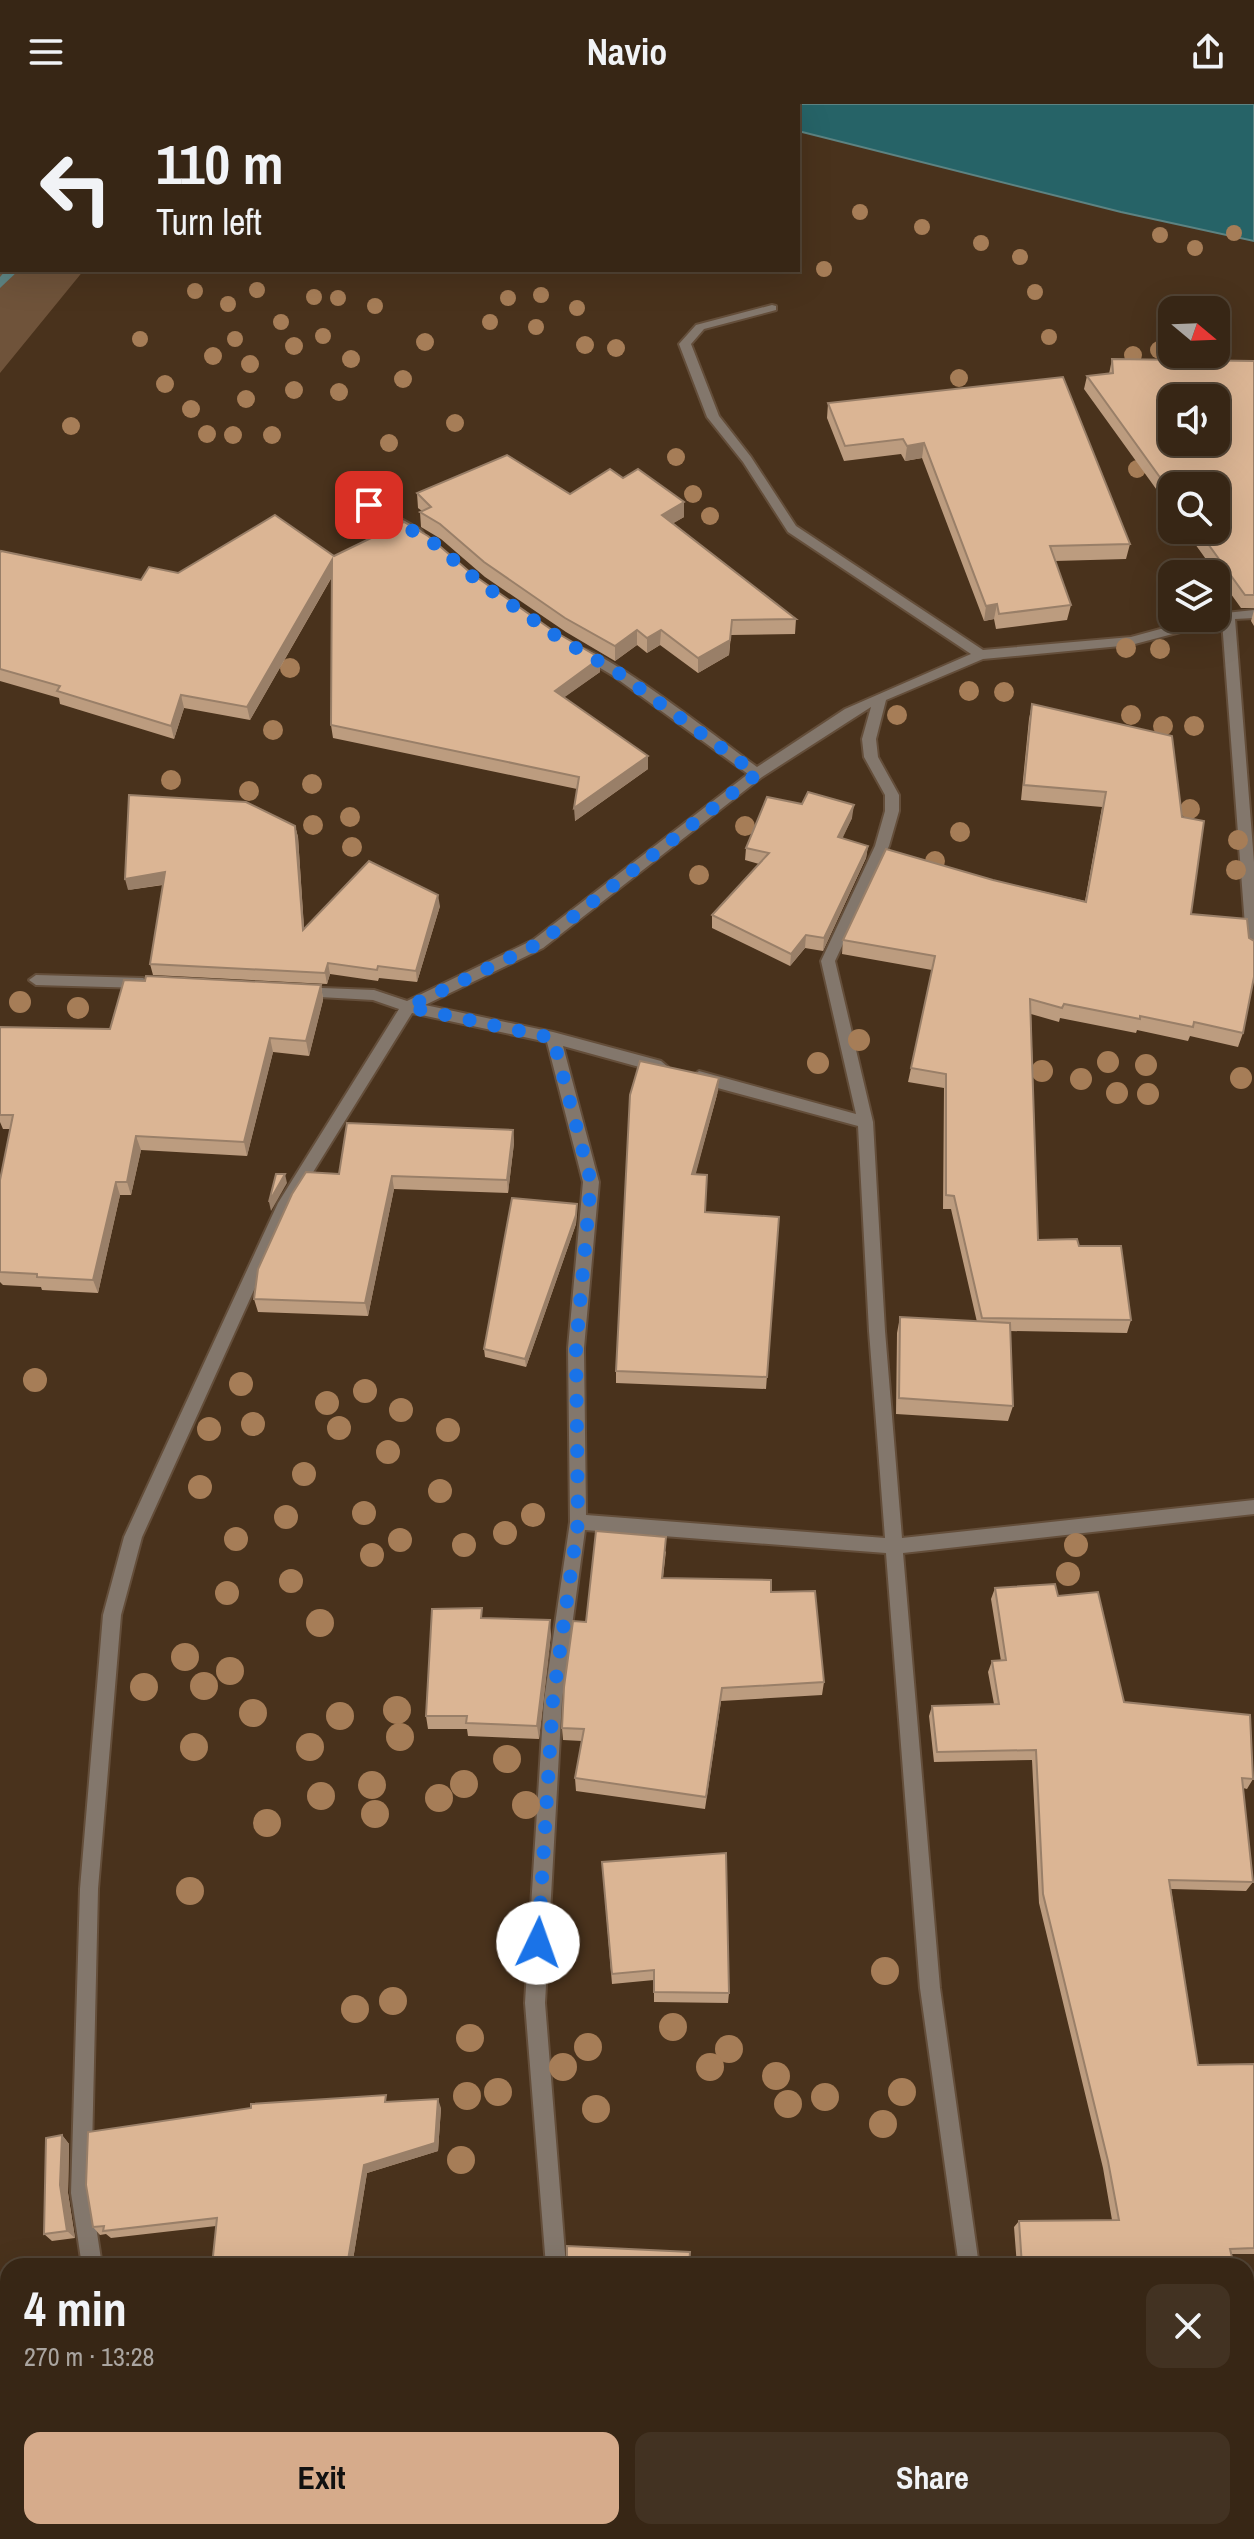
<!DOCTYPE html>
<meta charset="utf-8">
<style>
:root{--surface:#372615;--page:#423222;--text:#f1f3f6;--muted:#aaa5a0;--line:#514334;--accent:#d6ab8b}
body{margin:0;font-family:"Archivo Narrow",sans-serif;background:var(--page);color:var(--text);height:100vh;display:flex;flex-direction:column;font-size:30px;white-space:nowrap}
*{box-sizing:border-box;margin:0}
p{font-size:26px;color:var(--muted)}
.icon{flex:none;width:44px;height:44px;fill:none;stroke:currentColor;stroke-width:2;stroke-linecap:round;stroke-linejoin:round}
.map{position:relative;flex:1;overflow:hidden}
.sheet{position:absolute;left:0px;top:2154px;width:1254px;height:282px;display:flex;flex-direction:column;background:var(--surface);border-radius:24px 24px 0 0;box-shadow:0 8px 32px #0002,0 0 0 2px var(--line)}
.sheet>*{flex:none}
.banner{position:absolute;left:0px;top:0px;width:800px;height:168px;box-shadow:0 8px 32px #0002,0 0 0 2px var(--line);background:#372615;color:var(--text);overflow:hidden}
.needle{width:52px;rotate:109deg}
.controls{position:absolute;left:1158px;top:192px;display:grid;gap:16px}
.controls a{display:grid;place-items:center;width:72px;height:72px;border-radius:16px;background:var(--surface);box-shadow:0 8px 32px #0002,0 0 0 2px var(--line);font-size:40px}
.pin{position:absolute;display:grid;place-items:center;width:68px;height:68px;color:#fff;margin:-34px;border-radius:16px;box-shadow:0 4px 12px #0006}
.me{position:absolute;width:88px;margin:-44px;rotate:3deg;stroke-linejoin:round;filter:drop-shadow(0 0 6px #0008)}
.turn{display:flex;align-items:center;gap:28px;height:168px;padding:0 24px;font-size:36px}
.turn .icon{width:104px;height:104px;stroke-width:2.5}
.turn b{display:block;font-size:56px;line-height:68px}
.round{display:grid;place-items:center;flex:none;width:84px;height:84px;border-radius:16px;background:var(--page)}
.headline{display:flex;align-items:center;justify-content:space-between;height:136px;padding:0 24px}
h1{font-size:48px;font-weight:700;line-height:60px}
.button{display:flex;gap:16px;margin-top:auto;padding:16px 24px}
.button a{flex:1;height:92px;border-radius:16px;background:var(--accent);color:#111;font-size:32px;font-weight:700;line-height:92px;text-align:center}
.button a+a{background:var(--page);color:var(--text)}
header{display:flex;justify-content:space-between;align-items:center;height:104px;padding:0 24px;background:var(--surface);font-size:36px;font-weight:700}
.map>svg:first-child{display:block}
.green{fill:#6f533a}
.water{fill:#266367;stroke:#5d8382;stroke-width:2}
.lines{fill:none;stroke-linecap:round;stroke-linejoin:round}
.stream{fill:#5d8382;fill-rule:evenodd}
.minor-casing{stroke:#644e3a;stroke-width:4}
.minor{fill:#83776c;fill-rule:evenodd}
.tree{fill:#a67d57}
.wall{fill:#bc9c7f}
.shaded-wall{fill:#997f68}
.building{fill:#dbb594;stroke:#997f68;stroke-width:2;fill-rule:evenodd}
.route{stroke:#1a73e8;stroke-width:14;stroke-dasharray:0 25.2}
</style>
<header><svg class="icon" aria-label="menu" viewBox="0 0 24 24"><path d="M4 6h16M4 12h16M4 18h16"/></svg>Navio<svg class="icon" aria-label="share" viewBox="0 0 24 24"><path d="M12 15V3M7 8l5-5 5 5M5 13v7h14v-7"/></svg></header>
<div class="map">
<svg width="1254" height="2435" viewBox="0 0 1254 2435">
<rect width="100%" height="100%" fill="#49321c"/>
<!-- green -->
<polygon class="green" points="0,0 323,0 2,2 2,166 84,166 0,269"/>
<!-- water -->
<polygon class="water" points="689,0 1254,0 1254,137 1121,108 798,27 798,2"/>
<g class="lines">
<!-- stream -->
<polygon class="stream" points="6,166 19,166 0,184 0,173"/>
<defs>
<g id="minor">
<path d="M772 201 776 202V206L704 225 691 240 719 312 751 353 796 422 983 546 1131 533 1201 514H1216V510L1254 506V514L1235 515 1254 758V853L1247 848 1222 517 1131 541 983 555 886 596 876 635 878 653 899 691V707L889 742 835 857 873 1018 885 1227 902 1434 1254 1396V1410L903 1449 940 1884 979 2162H959L920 1884 886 1449 585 1426 562 1596 545 1899 566 2162H546L525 1899 544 1596 570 1418 568 1244 583 1078 547 938 412 909 292 1102 142 1433 121 1511 98 1785 91 2089 102 2162H82L71 2089 80 1785 103 1511 124 1433 278 1099 399 905 373 896 302 892 295 887 297 883 374 886 407 897 533 836 748 670 612 571 577 550V544C600 541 731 644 757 663L845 605 971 550 788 428 743 358 707 313 679 240 696 221ZM871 603 862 635 864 653 885 691V707L875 742 821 857 856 1010 699 967 692 973 699 979 858 1022 869 1227 885 1434 586 1411 584 1244 599 1078 563 942 661 969 668 963 661 957 553 928 425 901 543 844 762 673Z"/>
<polygon points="369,397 421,426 423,429 417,433 413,432 365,404 363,401"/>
<polygon points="36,871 143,874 150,879 143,884 36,881 29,876"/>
<polygon points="121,2428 143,2428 144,2435 122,2435"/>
<polygon points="846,2428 899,2428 902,2435 849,2435"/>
<polygon points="995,2428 1017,2428 1018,2435 996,2435"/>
</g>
</defs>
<!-- minor casing -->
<use href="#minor" class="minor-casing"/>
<!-- minor -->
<use href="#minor" class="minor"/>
</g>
<!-- trees -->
<g class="tree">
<circle cx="860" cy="108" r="8"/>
<circle cx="922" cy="123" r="8"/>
<circle cx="1234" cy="129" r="8"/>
<circle cx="1160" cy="131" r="8"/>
<circle cx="981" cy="139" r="8"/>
<circle cx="1195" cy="144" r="8"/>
<circle cx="1020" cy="153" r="8"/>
<circle cx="824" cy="165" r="8"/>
<circle cx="257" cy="186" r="8"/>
<circle cx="195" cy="187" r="8"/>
<circle cx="1035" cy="188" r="8"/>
<circle cx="541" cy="191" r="8"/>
<circle cx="314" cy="193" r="8"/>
<circle cx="338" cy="194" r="8"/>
<circle cx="508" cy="194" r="8"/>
<circle cx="228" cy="200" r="8"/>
<circle cx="375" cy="202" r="8"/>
<circle cx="577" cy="204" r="8"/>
<circle cx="281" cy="218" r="8"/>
<circle cx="490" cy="218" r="8"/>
<circle cx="536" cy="223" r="8"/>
<circle cx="323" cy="232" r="8"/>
<circle cx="1049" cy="233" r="8"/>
<circle cx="140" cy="235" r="8"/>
<circle cx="235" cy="235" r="8"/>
<circle cx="425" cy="238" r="9"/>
<circle cx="585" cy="241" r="9"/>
<circle cx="294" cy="242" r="9"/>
<circle cx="616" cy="244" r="9"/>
<circle cx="1159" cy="246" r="9"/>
<circle cx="1133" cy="251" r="9"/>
<circle cx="213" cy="252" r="9"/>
<circle cx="351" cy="255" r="9"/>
<circle cx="250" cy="260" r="9"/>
<circle cx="959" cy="274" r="9"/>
<circle cx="403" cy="275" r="9"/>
<circle cx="165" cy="280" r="9"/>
<circle cx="294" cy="286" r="9"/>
<circle cx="339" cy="288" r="9"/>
<circle cx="246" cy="295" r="9"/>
<circle cx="191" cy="305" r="9"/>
<circle cx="455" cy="319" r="9"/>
<circle cx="71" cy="322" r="9"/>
<circle cx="207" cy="330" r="9"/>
<circle cx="233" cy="331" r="9"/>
<circle cx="272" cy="331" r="9"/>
<circle cx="389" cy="339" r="9"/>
<circle cx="676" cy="353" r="9"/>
<circle cx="1137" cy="365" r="9"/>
<circle cx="693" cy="390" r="9"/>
<circle cx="710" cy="412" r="9"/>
<circle cx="1126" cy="544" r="10"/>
<circle cx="1160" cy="545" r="10"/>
<circle cx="290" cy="564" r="10"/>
<circle cx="969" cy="587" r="10"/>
<circle cx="1004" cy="588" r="10"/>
<circle cx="897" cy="611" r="10"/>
<circle cx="1131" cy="611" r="10"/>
<circle cx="1163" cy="622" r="10"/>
<circle cx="1194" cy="622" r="10"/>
<circle cx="273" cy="626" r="10"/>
<circle cx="171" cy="676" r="10"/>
<circle cx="312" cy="680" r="10"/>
<circle cx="249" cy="687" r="10"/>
<circle cx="1190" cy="705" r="10"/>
<circle cx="350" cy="713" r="10"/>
<circle cx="313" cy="721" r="10"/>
<circle cx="745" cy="722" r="10"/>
<circle cx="960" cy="728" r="10"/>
<circle cx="1238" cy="736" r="10"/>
<circle cx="352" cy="743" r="10"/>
<circle cx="935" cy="757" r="10"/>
<circle cx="1236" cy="766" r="10"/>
<circle cx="699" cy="771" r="10"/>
<circle cx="20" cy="898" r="11"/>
<circle cx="78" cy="904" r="11"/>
<circle cx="859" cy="936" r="11"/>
<circle cx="1108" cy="958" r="11"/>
<circle cx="818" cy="959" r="11"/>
<circle cx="1146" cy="961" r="11"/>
<circle cx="1042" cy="967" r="11"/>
<circle cx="1241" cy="974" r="11"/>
<circle cx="1081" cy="975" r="11"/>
<circle cx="1117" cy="989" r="11"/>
<circle cx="1148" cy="990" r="11"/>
<circle cx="35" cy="1276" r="12"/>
<circle cx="241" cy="1280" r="12"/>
<circle cx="365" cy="1287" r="12"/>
<circle cx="327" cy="1299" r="12"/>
<circle cx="401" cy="1306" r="12"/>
<circle cx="253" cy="1320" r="12"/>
<circle cx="339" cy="1324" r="12"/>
<circle cx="209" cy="1325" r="12"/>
<circle cx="448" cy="1326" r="12"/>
<circle cx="388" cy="1348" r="12"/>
<circle cx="304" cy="1370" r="12"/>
<circle cx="200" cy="1383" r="12"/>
<circle cx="440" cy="1387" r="12"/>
<circle cx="364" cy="1409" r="12"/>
<circle cx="533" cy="1411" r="12"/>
<circle cx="286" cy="1413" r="12"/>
<circle cx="505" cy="1429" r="12"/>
<circle cx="236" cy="1435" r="12"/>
<circle cx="400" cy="1436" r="12"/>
<circle cx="464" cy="1441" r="12"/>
<circle cx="1076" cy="1441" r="12"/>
<circle cx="372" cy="1451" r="12"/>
<circle cx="1068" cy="1470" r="12"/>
<circle cx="291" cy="1477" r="12"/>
<circle cx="227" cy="1489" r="12"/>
<circle cx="320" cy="1519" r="14"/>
<circle cx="185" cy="1553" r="14"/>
<circle cx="230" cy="1567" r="14"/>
<circle cx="204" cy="1582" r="14"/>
<circle cx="144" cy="1583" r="14"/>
<circle cx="397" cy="1606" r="14"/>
<circle cx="253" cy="1609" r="14"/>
<circle cx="340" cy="1612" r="14"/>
<circle cx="400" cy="1633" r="14"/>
<circle cx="194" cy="1643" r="14"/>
<circle cx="310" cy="1643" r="14"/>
<circle cx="507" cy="1655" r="14"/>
<circle cx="464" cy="1680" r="14"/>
<circle cx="372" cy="1681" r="14"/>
<circle cx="321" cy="1692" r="14"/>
<circle cx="439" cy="1694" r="14"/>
<circle cx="526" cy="1701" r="14"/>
<circle cx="375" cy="1710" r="14"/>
<circle cx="267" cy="1719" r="14"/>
<circle cx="190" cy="1787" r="14"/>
<circle cx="885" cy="1867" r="14"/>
<circle cx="393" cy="1897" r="14"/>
<circle cx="355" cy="1905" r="14"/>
<circle cx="673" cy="1923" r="14"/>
<circle cx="470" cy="1934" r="14"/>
<circle cx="588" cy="1943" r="14"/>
<circle cx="729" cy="1945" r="14"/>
<circle cx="563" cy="1963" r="14"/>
<circle cx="710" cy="1963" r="14"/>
<circle cx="776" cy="1972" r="14"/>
<circle cx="498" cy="1988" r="14"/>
<circle cx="902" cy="1988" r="14"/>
<circle cx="467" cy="1992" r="14"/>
<circle cx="825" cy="1993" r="14"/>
<circle cx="788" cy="2000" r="14"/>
<circle cx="596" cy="2005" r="14"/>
<circle cx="883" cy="2020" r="14"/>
<circle cx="461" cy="2056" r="14"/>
</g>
<!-- wall -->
<g class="wall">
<polygon points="1112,255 1254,257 1254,504 1241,504 1185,426 1216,426 1172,382 1172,407 1084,285 1087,272 1109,270"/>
<polygon points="1063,273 1130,440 1126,455 1055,457 1071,501 1067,516 996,525 994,515 984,517 922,354 905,357 901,350 844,357 827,314 828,299"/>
<polygon points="417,389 570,390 684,413 673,419 796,515 795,530 731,531 729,551 698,569 660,541 647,549 637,541 615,557 566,528 485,473 441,435 421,423 420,408 422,407 418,404"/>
<polygon points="0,449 141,476 178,469 334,452 472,470 600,568 564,593 648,665 575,717 577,685 333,634 331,621 332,473 250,616 184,604 174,635 60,600 59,594 0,577"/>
<polygon points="1254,506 1254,522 1251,517"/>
<polygon points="1032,600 1172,632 1191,810 1243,929 1238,943 1190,932 1188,937 1137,926 1136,929 1060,914 1059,918 1031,910 1038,1136 1079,1142 1131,1216 1127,1229 1010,1227 1013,1302 1008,1317 896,1310 897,1229 900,1213 977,1218 951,1105 943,1105 944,984 908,978 932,866 842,850 843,836 993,776 1085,797 1102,703 1021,696 1029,615"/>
<polygon points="852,714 842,734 868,742 866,754 823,847 805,844 790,862 712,824 712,811 759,760 745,756 746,744"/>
<polygon points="295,722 298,733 304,825 440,802 417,878 379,874 378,877 330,870 327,880 153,871 150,860 163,781 128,786"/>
<polygon points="321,881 323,896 309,952 273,948 247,1052 141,1046 131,1091 120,1091 98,1189 42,1186 41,1183 3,1181 0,1178 0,1076 10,1025 3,1025 0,1018 0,923 110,925"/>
<polygon points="718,987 695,1071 705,1108 779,1113 766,1285 616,1279 616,1267"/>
<polygon points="513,1026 514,1039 508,1089 394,1085 368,1212 258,1208 254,1195 339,1070"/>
<polygon points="577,1109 576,1120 526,1263 485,1253 484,1245"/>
<polygon points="666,1447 663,1474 771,1488 824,1578 822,1591 721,1597 705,1705 576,1687 575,1674 582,1637 563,1636 562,1624 586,1518"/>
<polygon points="995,1484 1058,1492 1124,1598 1253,1675 1247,1685 1243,1684 1253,1778 1246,1787 1171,1785 1198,1961 1254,1960 1254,2150 1231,2150 1234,2162 1017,2162 1014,2123 1019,2117 1112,2116 1103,2064 1039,1799 1032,1656 934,1658 929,1612 932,1602 994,1600 988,1568 992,1557 1001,1557 991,1495"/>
<polygon points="483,1514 551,1530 539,1635 468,1632 467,1625 428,1625 426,1612"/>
<polygon points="602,1758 729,1889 728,1899 654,1898 654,1876 612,1880"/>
<polygon points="388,1998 441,2004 438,2047 367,2069 352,2162 212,2162 216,2122 111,2134 106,2130 100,2131 93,2123"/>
<polygon points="62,2031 69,2040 68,2089 75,2134 52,2137 44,2130"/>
</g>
<!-- shaded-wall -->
<g class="shaded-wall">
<polygon points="924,339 922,354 905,357 907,342"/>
<polygon points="684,398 684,413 662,426 662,411"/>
<polygon points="332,456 334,469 250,616 247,603"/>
<polygon points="997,500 994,515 984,517 986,502"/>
<polygon points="732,516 729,551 698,569 698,554"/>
<polygon points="637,526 637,541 615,557 615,542"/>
<polygon points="661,526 660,541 647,549 647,534"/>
<polygon points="600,554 600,568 555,600 555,587"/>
<polygon points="181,591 184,604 174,635 171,622"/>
<polygon points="648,652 648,665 575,717 574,704"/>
<polygon points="854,701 852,714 837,746 838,733"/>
<polygon points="295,722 298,733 305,838 303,826"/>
<polygon points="868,742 866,754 823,847 824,834"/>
<polygon points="165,768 167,780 128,786 125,775"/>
<polygon points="438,791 440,802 417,878 416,867"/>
<polygon points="806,831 805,844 790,862 791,850"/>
<polygon points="328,859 330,870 327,880 325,869"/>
<polygon points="321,881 323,896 309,952 306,937"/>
<polygon points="270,934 273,948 247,1052 244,1038"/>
<polygon points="719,974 718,987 692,1084 692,1070"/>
<polygon points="513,1026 514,1039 508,1089 507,1076"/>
<polygon points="136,1032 141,1046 131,1091 127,1078"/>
<polygon points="285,1070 287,1079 271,1107 269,1098"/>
<polygon points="392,1072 394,1085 368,1212 365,1199"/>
<polygon points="116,1078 120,1091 98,1189 93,1176"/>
<polygon points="577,1100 576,1120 526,1263 525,1255"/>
<polygon points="550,1516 551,1530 539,1635 537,1622"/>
<polygon points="438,1995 441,2004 438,2047 367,2069 352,2162 347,2162 364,2061"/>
<polygon points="62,2031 69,2040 68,2089 75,2134 67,2127 60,2081"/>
<rect x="357" y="2428" width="4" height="7"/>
</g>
<!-- building -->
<g class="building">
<path d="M1112 255 1254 257V491H1245L1198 426H1216V382H1172V390L1087 272 1113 269ZM1172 294H1216V338H1172Z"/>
<polygon points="1063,273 1130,440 1050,442 1071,501 999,510 997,500 986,502 924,339 907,342 903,335 845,342 828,299"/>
<polygon points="507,351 570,390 610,365 623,374 638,365 684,398 662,411 796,515 732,516 730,536 698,554 661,526 647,534 637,526 615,542 565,514 484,458 440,420 420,408 431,403 417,389"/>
<polygon points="275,411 334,452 404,418 428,432 472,470 552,526 600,554 555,587 648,652 574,704 579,673 331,621 332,456 247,603 181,591 171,622 57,587 60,582 0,565 0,449 1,447 141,476 149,463 178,469"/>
<polygon points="1032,600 1172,632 1182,713 1204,717 1191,810 1247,815 1249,834 1254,837 1254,873 1243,929 1194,918 1193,923 1140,912 1140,915 1064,900 1062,904 1030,895 1038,1136 1077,1135 1079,1142 1121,1142 1131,1216 982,1214 954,1092 946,1091 946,970 911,964 935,852 843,836 886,745 993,776 1086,798 1106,688 1024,681"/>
<polygon points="808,688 854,701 838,733 868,742 824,834 806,831 791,850 712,811 769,749 746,744 767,693 802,700"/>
<polygon points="129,691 246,698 295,722 303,826 369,757 438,791 416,867 378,862 377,866 328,859 325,869 150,860 165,768 125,775"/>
<polygon points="146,872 321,881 306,937 270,934 244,1038 136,1032 127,1078 116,1078 93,1176 37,1173 37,1170 0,1168 0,1076 13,1011 0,1011 0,923 110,925 124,876 145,877"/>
<polygon points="640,957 719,974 692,1070 707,1071 705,1108 779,1113 767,1273 616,1267 630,991"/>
<polygon points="347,1019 513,1026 507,1076 392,1072 365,1199 254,1195 258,1165 292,1090 306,1068 339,1070"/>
<polygon points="276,1070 285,1070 269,1098"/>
<polygon points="512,1094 577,1100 576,1111 525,1255 484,1245"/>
<polygon points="900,1213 1010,1219 1013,1302 899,1294"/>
<polygon points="596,1427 666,1433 662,1474 771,1476 771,1488 815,1487 824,1578 722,1584 706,1693 575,1674 584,1625 562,1624 564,1583 573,1517 586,1518"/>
<polygon points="1055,1480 1058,1492 1098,1488 1124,1598 1250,1611 1253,1675 1242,1674 1253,1778 1169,1776 1198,1961 1254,1960 1254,2144 1230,2145 1234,2162 1022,2162 1019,2117 1119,2116 1108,2057 1043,1790 1036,1646 937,1648 932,1602 999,1600 992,1557 1006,1556 995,1484"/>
<polygon points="482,1504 481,1514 550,1516 537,1622 466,1619 467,1612 426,1612 432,1505"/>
<polygon points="726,1749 729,1889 654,1888 654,1866 612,1870 602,1758"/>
<polygon points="386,1991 385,1998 438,1995 435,2039 364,2061 347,2162 212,2162 217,2114 103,2127 104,2122 93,2123 86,2081 88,2028 251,2004 251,2000"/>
<polygon points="62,2031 60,2081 67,2127 44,2130 46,2034"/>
<polygon points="567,2142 690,2148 689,2162 561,2162 561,2158 567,2157"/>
<polygon points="138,2428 357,2428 357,2435 124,2435 136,2435 139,2431"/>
</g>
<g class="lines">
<!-- route -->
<polyline class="route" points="369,401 435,440 479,478 559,534 617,568 757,670 538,840 408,903 553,934 591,1078 576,1244 578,1418 553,1596 538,1839"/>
</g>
</svg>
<div class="controls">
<a><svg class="needle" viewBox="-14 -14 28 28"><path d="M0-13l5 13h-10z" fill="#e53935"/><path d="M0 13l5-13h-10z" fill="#aaa5a0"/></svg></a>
<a><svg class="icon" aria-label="sound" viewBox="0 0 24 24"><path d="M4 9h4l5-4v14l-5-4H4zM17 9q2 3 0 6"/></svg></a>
<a><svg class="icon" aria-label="search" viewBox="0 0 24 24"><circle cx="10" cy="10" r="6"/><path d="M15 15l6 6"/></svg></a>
<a><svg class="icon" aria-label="layers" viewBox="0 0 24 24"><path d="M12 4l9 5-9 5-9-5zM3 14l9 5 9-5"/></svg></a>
</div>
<div class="pin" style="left:369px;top:401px;background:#d93025"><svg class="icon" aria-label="arrive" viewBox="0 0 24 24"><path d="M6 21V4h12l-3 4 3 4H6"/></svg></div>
<svg class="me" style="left:538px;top:1839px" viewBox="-20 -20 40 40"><circle r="19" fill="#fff"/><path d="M0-13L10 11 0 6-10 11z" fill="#1a73e8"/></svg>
<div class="banner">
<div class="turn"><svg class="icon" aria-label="left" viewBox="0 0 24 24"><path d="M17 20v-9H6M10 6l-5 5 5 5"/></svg><div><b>110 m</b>Turn left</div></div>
</div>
<section class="sheet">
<div class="headline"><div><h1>4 min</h1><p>270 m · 13:28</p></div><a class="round"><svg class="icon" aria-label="close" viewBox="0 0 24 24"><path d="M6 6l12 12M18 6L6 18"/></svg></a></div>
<div class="button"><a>Exit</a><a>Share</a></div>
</section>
</div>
